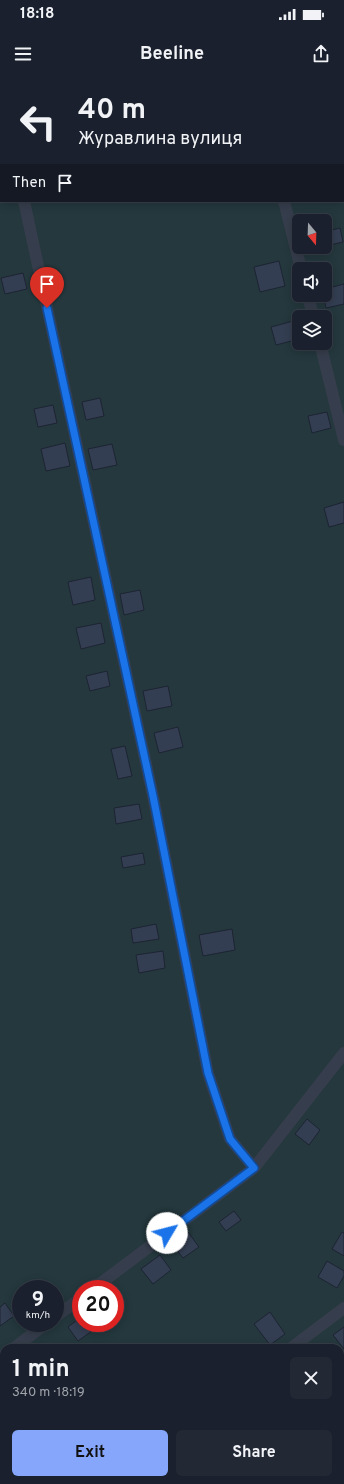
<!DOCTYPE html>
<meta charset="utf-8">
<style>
:root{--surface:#1a202d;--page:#232835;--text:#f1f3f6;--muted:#9fa3aa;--line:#383e49;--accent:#85a6fa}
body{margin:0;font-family:Overpass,sans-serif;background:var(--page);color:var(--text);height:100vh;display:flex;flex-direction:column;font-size:15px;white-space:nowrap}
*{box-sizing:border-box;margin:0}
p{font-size:13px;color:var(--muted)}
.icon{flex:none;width:22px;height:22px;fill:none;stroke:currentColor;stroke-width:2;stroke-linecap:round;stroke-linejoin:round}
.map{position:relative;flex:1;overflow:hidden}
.side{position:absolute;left:0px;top:1264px;width:344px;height:140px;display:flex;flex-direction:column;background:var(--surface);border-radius:12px 12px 0 0;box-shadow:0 2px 10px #0003,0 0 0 1px var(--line)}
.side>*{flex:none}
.guide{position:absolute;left:0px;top:0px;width:344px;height:122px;box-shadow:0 2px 10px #0003,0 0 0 1px var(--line);background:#1a202d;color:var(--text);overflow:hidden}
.needle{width:26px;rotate:161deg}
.tools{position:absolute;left:292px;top:134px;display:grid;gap:8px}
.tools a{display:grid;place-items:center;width:40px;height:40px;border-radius:6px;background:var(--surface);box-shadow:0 2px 10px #0003,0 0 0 1px var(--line);font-size:20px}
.speed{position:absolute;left:12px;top:1200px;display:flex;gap:8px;font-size:20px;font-weight:700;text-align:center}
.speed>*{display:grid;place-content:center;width:52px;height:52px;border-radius:50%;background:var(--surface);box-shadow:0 2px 10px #0003,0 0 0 1px var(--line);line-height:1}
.speed small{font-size:10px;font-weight:400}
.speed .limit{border:6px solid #d22;background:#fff;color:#111}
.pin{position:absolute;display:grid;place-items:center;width:34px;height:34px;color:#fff;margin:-41px -17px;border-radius:50% 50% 50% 0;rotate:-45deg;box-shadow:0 0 4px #0007}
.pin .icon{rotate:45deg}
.me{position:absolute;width:44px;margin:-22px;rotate:53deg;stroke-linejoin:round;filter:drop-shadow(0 0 3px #0008)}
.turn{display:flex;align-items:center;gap:14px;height:84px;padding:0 12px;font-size:18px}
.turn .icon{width:52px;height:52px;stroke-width:2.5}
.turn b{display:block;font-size:28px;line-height:34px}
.then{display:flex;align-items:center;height:38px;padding:0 12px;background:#0003;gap:8px;font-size:15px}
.round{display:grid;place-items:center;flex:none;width:42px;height:42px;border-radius:6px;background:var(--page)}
.summary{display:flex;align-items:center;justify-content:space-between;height:68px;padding:0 12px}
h1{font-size:24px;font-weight:700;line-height:30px}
.cta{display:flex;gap:8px;margin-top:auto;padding:8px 12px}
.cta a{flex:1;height:46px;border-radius:6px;background:var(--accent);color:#111;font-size:16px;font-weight:700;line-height:46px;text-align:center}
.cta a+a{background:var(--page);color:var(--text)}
.status{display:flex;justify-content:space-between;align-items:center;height:28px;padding:0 20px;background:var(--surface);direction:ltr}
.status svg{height:11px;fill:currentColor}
header{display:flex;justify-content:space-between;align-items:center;height:52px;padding:0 12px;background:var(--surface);font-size:18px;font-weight:700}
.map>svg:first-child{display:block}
.green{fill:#24383d;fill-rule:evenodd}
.building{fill:#343e52;stroke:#1d2433}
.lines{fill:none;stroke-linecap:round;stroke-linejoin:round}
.service{stroke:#363d4c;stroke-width:12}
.route-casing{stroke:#114b97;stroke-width:10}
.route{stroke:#1a73e8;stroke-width:7}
</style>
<div class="status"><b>18:18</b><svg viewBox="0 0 49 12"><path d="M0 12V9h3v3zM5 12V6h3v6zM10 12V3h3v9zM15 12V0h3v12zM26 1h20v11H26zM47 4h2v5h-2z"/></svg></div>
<header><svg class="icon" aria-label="menu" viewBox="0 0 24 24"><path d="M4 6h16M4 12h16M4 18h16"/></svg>Beeline<svg class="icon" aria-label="share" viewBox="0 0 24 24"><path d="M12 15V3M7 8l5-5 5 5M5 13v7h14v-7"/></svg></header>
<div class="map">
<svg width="344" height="1404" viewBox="0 0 344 1404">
<rect width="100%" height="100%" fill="#222b3c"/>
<!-- green -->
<path class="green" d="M0 0H344V1404H0ZM1 1H343V121H1ZM299 141H325V167H299ZM299 189H325V215H299ZM299 237H325V263H299ZM21 1209H55V1243H21ZM81 1209H115V1243H81ZM4 1268H340V1400H4Z"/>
<!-- building -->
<g class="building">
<polygon points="340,148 343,162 325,166 325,152"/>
<polygon points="279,181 285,206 260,212 254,187"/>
<polygon points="23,193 27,209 5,214 1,198"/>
<polygon points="344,204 344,224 326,228 323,215 325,215 325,209"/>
<polygon points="297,240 299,247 299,259 276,265 271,247"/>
<polygon points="100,318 104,336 86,340 82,322"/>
<polygon points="53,325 57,343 38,347 34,329"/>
<polygon points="327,332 331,348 312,353 308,336"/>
<polygon points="65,363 70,386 46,391 41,369"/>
<polygon points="112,364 117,385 93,390 88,369"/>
<polygon points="344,422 344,443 329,447 324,428"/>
<polygon points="91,497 95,520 73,525 68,502"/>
<polygon points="140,510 144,530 124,535 120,514"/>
<polygon points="101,543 105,563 81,569 76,548"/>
<polygon points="107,591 110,606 90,611 86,596"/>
<polygon points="168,606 172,626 147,631 143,611"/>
<polygon points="178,647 183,667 159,673 154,653"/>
<polygon points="125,666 132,696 118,699 111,669"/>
<polygon points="139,724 142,739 116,744 114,728"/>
<polygon points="143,773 145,784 123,788 121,777"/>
<polygon points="156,844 159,859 133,863 131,849"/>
<polygon points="232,849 235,870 203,876 199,855"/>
<polygon points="163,871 165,888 139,893 136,875"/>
<polygon points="307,1039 320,1050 309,1065 295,1054"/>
<polygon points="234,1131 241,1140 226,1151 219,1142"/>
<polygon points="188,1152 199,1167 183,1178 172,1164"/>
<polygon points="342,1152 344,1153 344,1176 332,1169"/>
<polygon points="160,1175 171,1190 153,1204 141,1189"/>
<polygon points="327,1181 344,1191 344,1196 337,1208 318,1197"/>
<polygon points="5,1223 14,1236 0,1246 0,1227"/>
<polygon points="270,1232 285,1254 270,1265 254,1244"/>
<polygon points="81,1237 81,1243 97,1243 99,1246 78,1261 68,1247"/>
<polygon points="344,1247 344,1269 333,1255"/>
<polygon points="237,1263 241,1268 230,1268"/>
<polygon points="48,1400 60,1400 63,1404 42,1404"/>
<polygon points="135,1400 161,1400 164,1404 135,1404 133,1401"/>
<polygon points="265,1400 273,1400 276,1404 259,1404"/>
</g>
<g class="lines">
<!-- service -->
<g class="service">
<polyline points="254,0 254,1"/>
<polyline points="0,12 1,16"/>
<polyline points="24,121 153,716 208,993 230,1059 254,1088"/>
<polyline points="284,121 301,189"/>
<polyline points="308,215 313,237"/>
<polyline points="320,263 344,360"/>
<polyline points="93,1209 254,1088 344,973"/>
<polyline points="55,1237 81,1218"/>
<polyline points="14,1268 47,1243"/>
<polyline points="291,1268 344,1228"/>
<polyline points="0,1277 4,1275"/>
<polyline points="107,1404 112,1400"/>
</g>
</g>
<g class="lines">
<defs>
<polyline id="route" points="47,228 153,716 208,993 230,1059 254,1088 167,1153"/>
</defs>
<!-- route casing -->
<use href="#route" class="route-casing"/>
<!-- route -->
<use href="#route" class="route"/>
</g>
</svg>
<div class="tools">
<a><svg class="needle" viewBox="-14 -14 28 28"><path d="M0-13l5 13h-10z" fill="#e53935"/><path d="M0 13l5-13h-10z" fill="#9fa3aa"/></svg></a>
<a><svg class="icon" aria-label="sound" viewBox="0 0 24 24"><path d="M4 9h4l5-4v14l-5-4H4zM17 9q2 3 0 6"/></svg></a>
<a><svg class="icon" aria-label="layers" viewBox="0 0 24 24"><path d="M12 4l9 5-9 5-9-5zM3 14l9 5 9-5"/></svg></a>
</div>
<div class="speed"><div>9<small>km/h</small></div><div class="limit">20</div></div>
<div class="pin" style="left:47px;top:228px;background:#d93025"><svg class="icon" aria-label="arrive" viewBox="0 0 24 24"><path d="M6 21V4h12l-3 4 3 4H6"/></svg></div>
<svg class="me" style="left:167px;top:1153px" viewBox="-20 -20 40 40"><circle r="19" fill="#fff"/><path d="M0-13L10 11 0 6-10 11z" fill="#1a73e8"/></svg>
<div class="guide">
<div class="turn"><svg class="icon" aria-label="left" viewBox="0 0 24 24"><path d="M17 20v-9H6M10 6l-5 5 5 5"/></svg><div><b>40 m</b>Журавлина вулиця</div></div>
<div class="then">Then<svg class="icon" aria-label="arrive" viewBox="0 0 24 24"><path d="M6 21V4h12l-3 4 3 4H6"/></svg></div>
</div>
<section class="side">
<div class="summary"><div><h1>1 min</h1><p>340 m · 18:19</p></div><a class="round"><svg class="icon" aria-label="close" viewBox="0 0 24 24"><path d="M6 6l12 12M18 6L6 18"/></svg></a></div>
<div class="cta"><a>Exit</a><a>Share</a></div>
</section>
</div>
